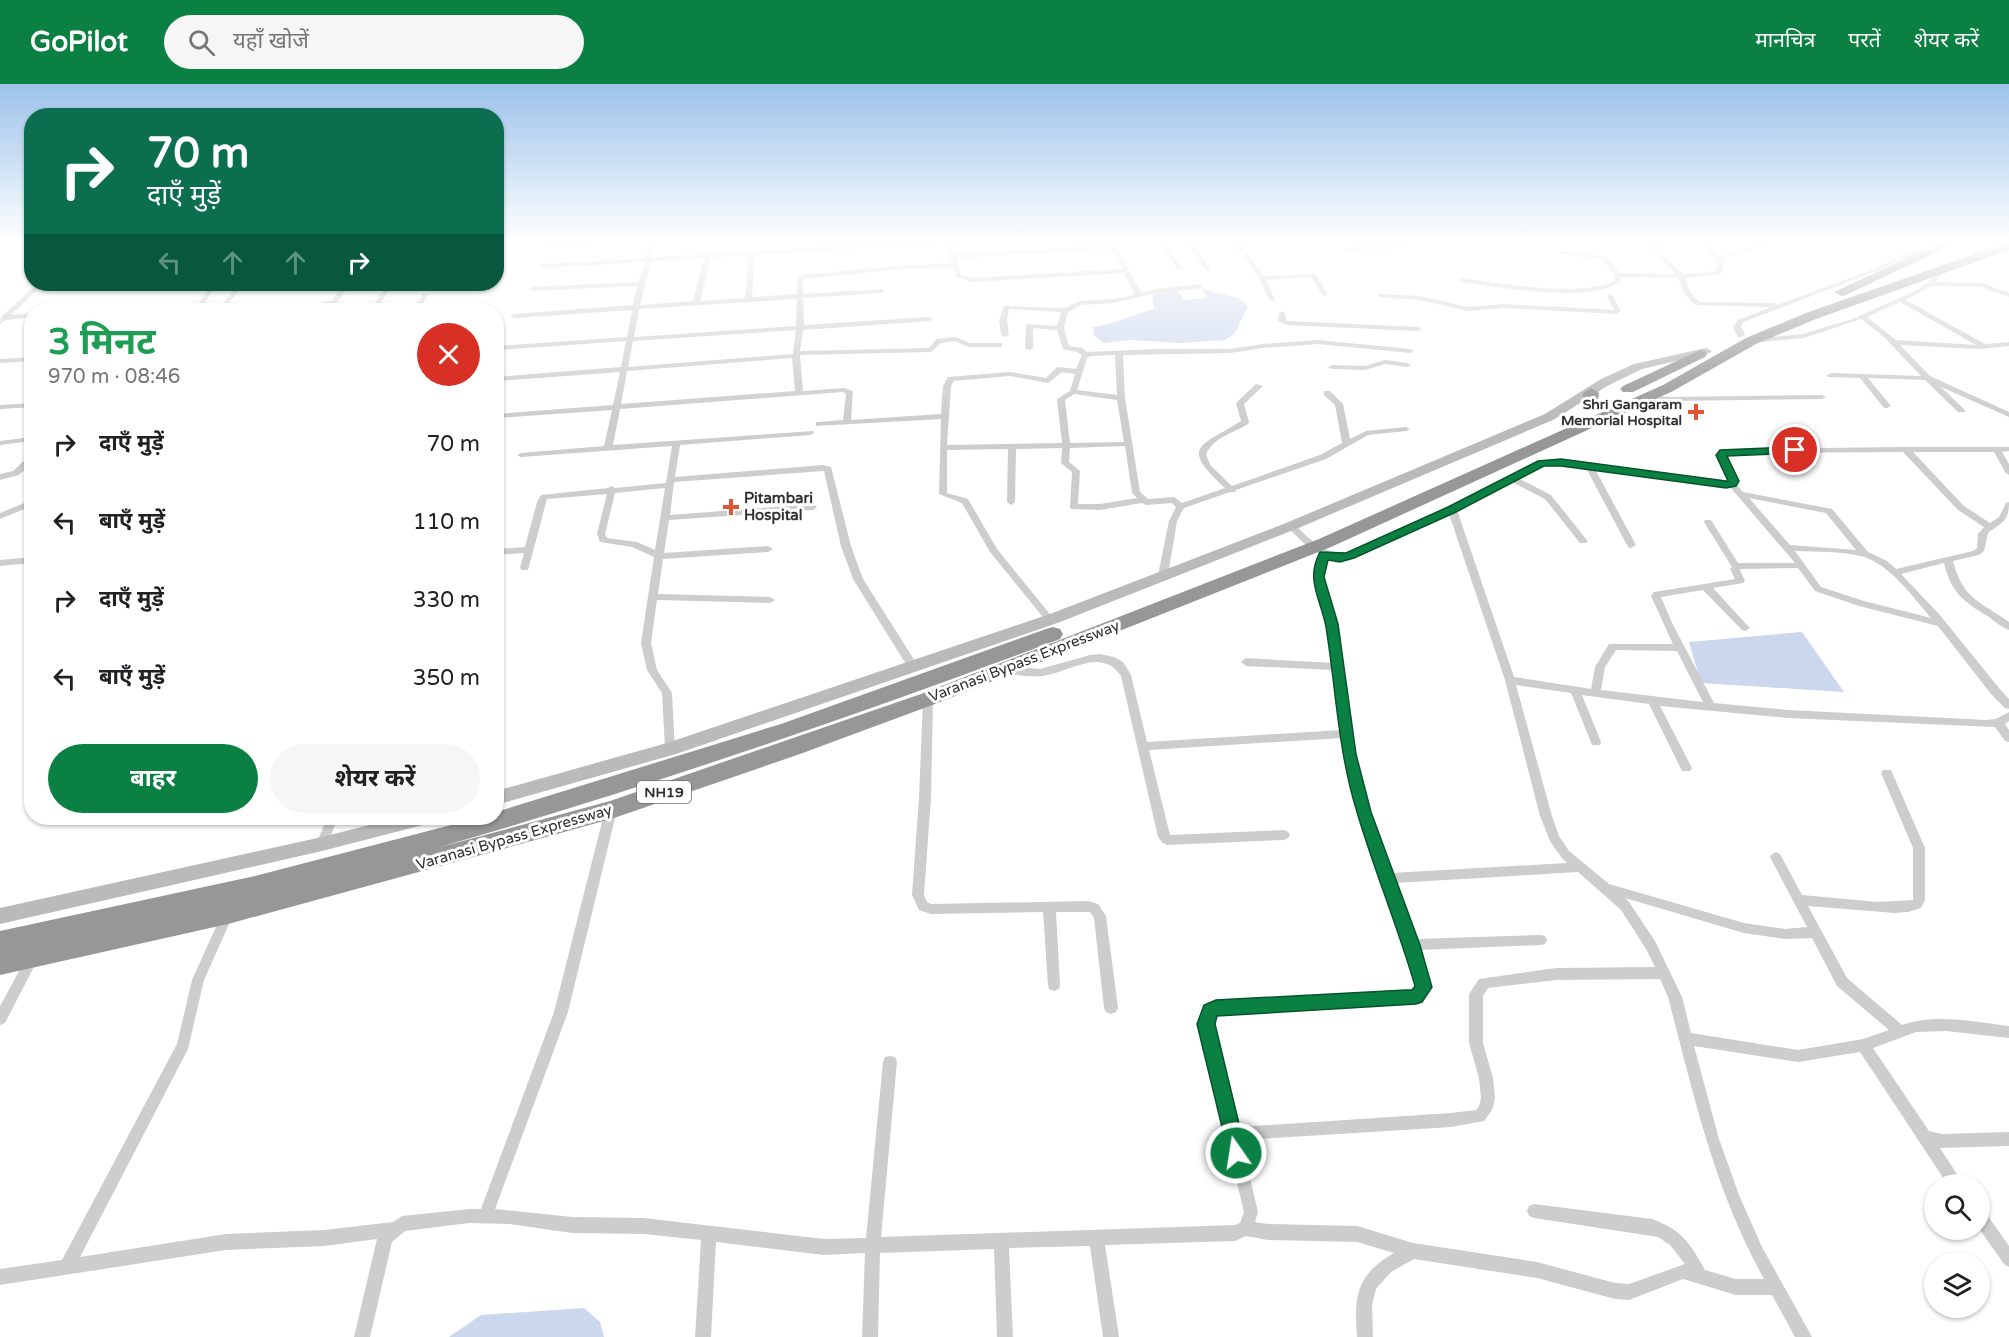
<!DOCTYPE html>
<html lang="hi">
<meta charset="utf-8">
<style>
:root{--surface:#fff;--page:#f6f6f6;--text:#202124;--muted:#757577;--accent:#0b8043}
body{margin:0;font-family:"Varela Round","Noto Sans Devanagari",sans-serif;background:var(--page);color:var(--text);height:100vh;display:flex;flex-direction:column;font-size:22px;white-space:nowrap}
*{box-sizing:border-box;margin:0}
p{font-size:20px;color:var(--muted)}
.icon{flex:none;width:33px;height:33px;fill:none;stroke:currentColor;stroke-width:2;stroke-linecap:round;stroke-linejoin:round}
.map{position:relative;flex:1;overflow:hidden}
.drawer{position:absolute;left:24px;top:219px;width:480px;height:522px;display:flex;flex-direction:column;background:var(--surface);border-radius:24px;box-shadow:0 2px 4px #0004}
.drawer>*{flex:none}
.banner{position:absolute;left:24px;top:24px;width:480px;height:183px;border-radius:24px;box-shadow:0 2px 4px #0004;background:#0b6e4f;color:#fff;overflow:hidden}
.controls{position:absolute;left:1924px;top:1090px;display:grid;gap:12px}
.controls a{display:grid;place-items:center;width:66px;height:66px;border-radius:50%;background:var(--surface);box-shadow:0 2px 4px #0004;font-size:30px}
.pin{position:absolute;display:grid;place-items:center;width:51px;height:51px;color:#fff;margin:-26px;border:3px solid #fff;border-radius:50%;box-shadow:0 2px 6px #0007}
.me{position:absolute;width:66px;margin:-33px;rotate:347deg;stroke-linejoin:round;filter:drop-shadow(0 0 4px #0008)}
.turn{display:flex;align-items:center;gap:21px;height:126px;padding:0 24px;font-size:27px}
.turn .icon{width:78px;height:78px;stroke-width:2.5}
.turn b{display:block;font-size:42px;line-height:51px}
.lanes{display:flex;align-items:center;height:57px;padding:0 24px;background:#0003;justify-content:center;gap:30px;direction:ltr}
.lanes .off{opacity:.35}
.round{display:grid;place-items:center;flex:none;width:63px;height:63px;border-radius:32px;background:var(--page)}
.overview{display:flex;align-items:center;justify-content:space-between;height:102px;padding:0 24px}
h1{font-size:36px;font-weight:700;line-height:45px;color:#1e9e55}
.action{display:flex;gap:12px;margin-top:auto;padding:12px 24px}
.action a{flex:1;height:69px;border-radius:36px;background:var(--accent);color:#fff;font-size:24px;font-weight:700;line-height:69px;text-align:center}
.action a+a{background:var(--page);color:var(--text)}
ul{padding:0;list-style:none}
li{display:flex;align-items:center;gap:18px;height:78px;padding:0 24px}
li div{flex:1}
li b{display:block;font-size:22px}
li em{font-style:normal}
header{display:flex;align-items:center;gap:36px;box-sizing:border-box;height:84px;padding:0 30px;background:var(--accent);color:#fff}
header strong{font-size:28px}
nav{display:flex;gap:33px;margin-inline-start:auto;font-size:21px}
.search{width:420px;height:54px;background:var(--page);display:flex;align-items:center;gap:15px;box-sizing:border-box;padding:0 21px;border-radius:33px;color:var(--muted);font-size:22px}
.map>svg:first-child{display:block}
.water{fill:#cbd7ec}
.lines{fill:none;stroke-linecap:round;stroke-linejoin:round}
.street{fill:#cdcdcd;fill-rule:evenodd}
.secondary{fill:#bababa;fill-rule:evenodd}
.highway{fill:#979797;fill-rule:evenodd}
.route{fill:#0b8043;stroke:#07532c;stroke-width:1.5}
.poi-dot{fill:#e35436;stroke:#fff;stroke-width:2}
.labels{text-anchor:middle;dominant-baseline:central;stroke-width:6;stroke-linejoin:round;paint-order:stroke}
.far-poi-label{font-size:14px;font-weight:bold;fill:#303030;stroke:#fff;text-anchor:end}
.shield{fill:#fff;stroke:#6e6e6e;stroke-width:1.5}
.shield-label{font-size:14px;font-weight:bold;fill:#303030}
.poi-label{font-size:15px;font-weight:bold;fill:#303030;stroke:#fff;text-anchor:start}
.street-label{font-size:15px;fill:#303030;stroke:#fff}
</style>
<header>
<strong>GoPilot</strong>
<div class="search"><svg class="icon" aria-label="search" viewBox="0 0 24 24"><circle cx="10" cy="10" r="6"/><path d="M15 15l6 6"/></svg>यहाँ खोजें</div>
<nav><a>मानचित्र</a><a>परतें</a><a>शेयर करें</a></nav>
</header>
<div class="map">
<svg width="2009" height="1253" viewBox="0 0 2009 1253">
<rect width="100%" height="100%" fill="#fff"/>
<!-- water -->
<g class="water">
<path d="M1202 205 1238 214 1248 222 1235 249 1225 256 1179 259 1132 256 1103 259 1094 251 1093 243C1114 240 1133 231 1154 225L1152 211 1177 206 1184 216 1207 214Z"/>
<polygon points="1802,548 1844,608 1701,599 1689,558"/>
<polygon points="584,1224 600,1238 604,1253 449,1253 481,1231"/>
</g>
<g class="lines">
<!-- street -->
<g class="street">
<polygon points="565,158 599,158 596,160 544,163 541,161 544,159"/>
<path d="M651 158H657L652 173 909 158H942L939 160 755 171 752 213 797 210V193L800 191 892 182 952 179 947 158H953L956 170 1110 161 1108 158H1114L1141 209 1157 205 1201 200 1204 202 1201 204 1157 209 1113 219 1081 221 1068 228 1064 244 1069 262 1082 264 1087 268 1157 265H1231L1263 260 1318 256 1410 265 1414 267 1410 269 1318 260 1263 264 1231 269 1123 271 1125 314 1140 408 1148 415 1174 413 1182 419 1225 404C1179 362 1200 363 1241 337L1236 319 1256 300 1263 302 1244 320 1249 338 1248 340C1234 349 1213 353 1206 371L1211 382 1232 402 1320 371 1342 359 1335 321 1324 311V307H1330L1343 320 1350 355 1366 347 1406 343 1410 345 1406 347 1368 351 1326 375 1236 406 1235 408H1230L1184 424 1177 437 1168 491 1163 494 1158 491 1169 437 1176 423 1172 419 1146 421 1142 419 1100 426 1071 425 1070 423 1072 388 1061 379 1062 364 1016 365 1015 418 1011 421 1007 418 1008 365 947 366V409L968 415 997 465 1053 534 1055 536 1053 538H1047L990 468 962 419 939 410 941 335 816 342V338H819L843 336 846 310 843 308 620 325 613 361 813 347 814 349 810 351 680 361 675 393 823 381 831 383 851 462 863 495 918 582 917 585H909L853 495 841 462 824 387 674 398 670 431 813 420 817 423 813 426 669 436 664 469 768 462 773 465 768 468 663 475 658 510 770 513 775 516 770 519 657 516 651 559 657 586 672 609 675 665 674 668H666L665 665 662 609 647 586 641 559 654 473 632 463 600 458 597 450 607 410 547 415 528 486H522L520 484 524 469 496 471V465L525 463 537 418 541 411 608 404 612 402 615 404 666 399 672 362 521 373 517 371 521 369 604 362 612 326 496 334V330L613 321 620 288 496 297V293L621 283 626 257 496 266V262L627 253 632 226 514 234 510 232 514 230 633 221 637 202 533 207 530 205 533 203 638 198 645 178 542 184 539 182 542 180 646 174ZM1111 165 1122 185 972 194 961 191 957 174ZM749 171 745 214 700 217 711 174ZM704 174 693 217 640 221 651 177ZM953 183 956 193 972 198 1124 189 1135 211 1113 215 1079 217 1065 224 1004 222 999 237 1001 251 1005 253 1009 251 1007 237 1009 225 1061 228 1057 242 1026 240 1025 264 1029 266 1033 264V244L1057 246 1063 265 1077 268 1082 271 1076 285 1057 283 1046 294 1010 288 948 293 943 302 941 330 851 336 853 307 844 304 803 307 800 271 931 268 941 259 954 257 969 263H1002V259H970L955 253 936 255 929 264 800 267 803 246 929 237 933 235 929 233 804 241 803 214 881 209 884 207 881 205 803 210V195L892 186ZM797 215 796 242 634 253 639 225ZM796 246 793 270 628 283 633 257ZM1115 271 1117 311 1077 306 1087 274 1091 272ZM792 274 795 307 621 320 627 287ZM1062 288 1075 290 1070 307 1057 315 1062 359 947 361 951 302 954 297 1010 292 1048 299ZM1074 310 1117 316 1124 358 1070 359 1065 316ZM1125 362 1132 409 1137 414 1100 420H1078L1080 387 1069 378 1070 364ZM665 404 655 466 637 458 607 454 605 450 615 409Z"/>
<polygon points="1159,158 1165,158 1182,184 1181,185 1177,185"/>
<polygon points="1186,158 1192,158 1211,186 1210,187 1206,187"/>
<polygon points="1233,158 1239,158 1264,192 1315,190 1328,211 1323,212 1311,193 1266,196 1275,216 1270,217 1259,194"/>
<polygon points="1401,158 1407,158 1407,164 1347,167 1344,165 1347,163 1401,162"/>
<path d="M1656 158H1663L1659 162 1660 167 1683 190 1716 187C1719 172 1708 167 1698 158H1705L1720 172 1759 160V158H1765L1764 162 1722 175 1724 184 1721 190 1685 194 1690 208 1699 218 1774 219 1777 221 1876 184 1902 171 1930 165 1933 167 1906 174 1880 186 1743 238 1741 243 1745 251 1741 253H1738L1733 243 1738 236 1771 223 1695 221 1684 209 1678 194 1621 193 1620 198C1588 220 1499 203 1460 198L1457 196 1460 194C1496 198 1586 215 1615 196V191L1601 175 1560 170V168L1562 167 1605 172 1620 189 1675 190 1655 168 1653 161Z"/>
<path d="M1943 183 1946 185 1935 198 1982 199 2009 209V213L1981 203 1931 202 1906 216 1985 260 2009 258V262L1980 265 1900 261 1930 292 2009 328V333L1941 303 1965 326 1964 328H1958L1925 296 1868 294 1891 322 1887 324H1884L1860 294 1828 293 1827 291 1831 289 1921 292 1884 253 1861 235 1804 254 1751 259 1747 257 1751 255 1803 250 1852 235 1913 208 1928 199ZM1900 218 1976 261 1896 256 1867 233Z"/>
<polygon points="37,200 43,200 11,231 32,229 32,233 6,236 0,240 1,233"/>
<path d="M343 200H349L334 225H330V222C321 223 309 227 302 226L309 221 332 217Z"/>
<polygon points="387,200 393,200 376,226 370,226"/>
<polygon points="236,202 241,203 224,226 218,226"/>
<polygon points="210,205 213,207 200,226 194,226 208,206"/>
<polygon points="423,209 428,210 420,226 414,226"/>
<polygon points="1380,210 1420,212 1468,223 1504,220 1614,226 1607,212 1610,210 1613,212 1621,227 1616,230 1504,224 1468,227 1420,216 1378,213 1378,211"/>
<polygon points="1282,227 1285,229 1286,236 1287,237 1418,243 1422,245 1418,247 1286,241 1278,237 1279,229"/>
<polygon points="32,273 32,277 0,279 0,275"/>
<polygon points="1385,276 1407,279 1411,281 1407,283 1385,280 1365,286 1332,285 1328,283 1332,281 1365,282"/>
<polygon points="1643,311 1672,313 1822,311 1826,313 1822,315 1672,317 1646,315 1642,313"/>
<polygon points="32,319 32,323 0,325 0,321"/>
<polygon points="32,353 32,357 0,361 0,357"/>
<path d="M1902 363H2009V367L2002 368 2009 380V391L2005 388 1994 368H1913L1964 422 1990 439 1999 433 2006 419 2009 418C2009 438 2002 438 1988 449L1984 467 1979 471 1953 477C1963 516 1980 517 2009 538V546C2002 543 1995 538 1989 533 1964 518 1951 509 1944 479L1901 490 1939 530 1999 604 2009 615V625L2005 624 1991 610 1938 542 1859 522 1815 507 1798 484 1741 485 1740 486 1745 497 1743 499 1713 504 1748 542 1750 544 1745 547 1742 546 1703 506 1661 513 1672 539 1714 619 1788 626 1986 636 1996 635 2009 628V637L2005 640 2009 646V658L2005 657 1995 643 1788 634 1660 622 1692 684 1690 687H1682L1649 620 1582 611 1601 658 1600 661H1592L1591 658 1571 609 1516 601 1552 732 1559 752 1569 767 1609 800 1744 839 1785 845 1807 843 1770 773 1772 770 1776 768 1780 770 1802 811 1878 818 1913 816V764L1881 689 1883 686H1891L1925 764V816L1921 824 1908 828 1895 829 1808 822 1847 894 1902 941C1936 929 1974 938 2009 942V954L1946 947 1916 948 1873 964 1929 1047 1942 1050 2009 1048V1062L1940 1064 1964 1101H1948L1860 968 1798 978 1694 962 1719 1055 1739 1111 1762 1163 1812 1253H1795L1772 1211H1736L1683 1195 1629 1216 1615 1215 1537 1194 1414 1175 1391 1188 1376 1205 1372 1221 1373 1253H1357C1354 1212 1356 1191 1394 1169L1357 1158 1268 1156 1246 1152 1235 1157 1105 1161 1119 1253H1103L1090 1162 1009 1164 1013 1253H997L994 1165 880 1169 878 1253H862L865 1169 824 1171 716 1158 711 1253H695L701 1156 644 1150 572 1149 509 1140 469 1139 405 1147 392 1158 370 1253H354L377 1155 324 1162 226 1166 0 1201V1185L62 1176 177 960 192 896 224 825 228 824 232 825 234 829 204 896 188 965 80 1173 226 1150 324 1146 393 1138 402 1132 469 1125H481L554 928 605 726 607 723 611 721 615 723 617 726 568 928 495 1125 572 1133 644 1134 824 1155 866 1154 883 978 885 973 890 972 895 973 897 978 881 1153 1235 1141 1240 1139 1244 1128 1199 940 1203 925 1216 918 1406 908 1413 907 1417 902 1358 728 1344 670 1342 654 1149 666 1170 751 1284 746 1288 748 1290 751 1288 754 1284 756 1167 761 1163 759 1158 753 1121 592C1101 562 1069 589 1042 592 1029 593 1015 591 1003 588L1002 585 1003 582 1040 585 1090 571 1100 570 1114 573 1123 578 1131 591 1147 658 1341 646 1333 586 1246 582 1241 578 1246 574 1332 579 1327 540 1313 493 1320 470 1307 462 1288 444V440H1294C1310 455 1324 472 1348 468L1449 423 1538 377 1561 376 1729 397 1717 371 1728 365ZM1903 368 1958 426 1984 443 1978 450 1977 464 1973 467 1896 485 1887 477 1868 468 1832 425 1743 408 1736 400 1737 397 1726 372 1730 369ZM1561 380 1586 384 1628 463 1631 464 1636 461 1595 385 1730 403 1795 479H1738L1711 436H1705L1704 438 1732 483 1730 485 1735 495 1654 508 1651 512 1673 560H1609L1595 583 1591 605 1514 593 1457 426 1512 398 1545 415 1580 459H1586L1588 457 1586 455 1551 411 1518 394 1543 381ZM1749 414 1826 429 1856 466 1790 461ZM1449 430 1505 596 1540 732 1550 757 1561 773 1567 779 1391 789 1370 728 1354 670 1337 540 1323 493 1328 473 1340 475 1353 473ZM1795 467C1817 468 1840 467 1861 472 1890 480 1912 512 1931 534L1864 517 1821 503ZM1616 566 1677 567 1703 618 1601 606 1605 583ZM1578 788 1621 826 1646 865 1655 883 1556 884 1479 895 1469 910V959L1479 994 1481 1014 1479 1022 1476 1026 1451 1029 1238 1043 1213 940V933L1216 931 1406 920 1421 917 1430 903 1419 866 1541 861 1545 860 1547 856 1545 852 1541 851 1415 855 1395 799ZM1625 814 1744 849 1785 855 1812 854 1837 902 1889 946 1863 955 1798 966 1691 949 1682 913 1655 857 1629 818ZM1660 895 1668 913C1694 1012 1714 1105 1764 1195H1736L1705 1186C1690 1159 1682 1146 1652 1135L1534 1120 1529 1122 1527 1127 1529 1132 1534 1134 1658 1153 1670 1161 1685 1180 1629 1200 1615 1199 1537 1178 1413 1159 1357 1142 1268 1140 1255 1138 1258 1128 1241 1056 1451 1043 1484 1037 1492 1026 1495 1014 1493 994 1483 959V912L1488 904 1556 896Z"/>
<polygon points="29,372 32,372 32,379 19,391 0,396 0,390 13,387"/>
<polygon points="29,417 32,417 32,422 0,435 0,429"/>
<polygon points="32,473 32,479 0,482 0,476"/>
<polygon points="928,611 933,615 931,714 924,811 927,818 931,820 1088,817 1098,820 1106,832 1118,924 1116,928 1111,930 1106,928 1104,924 1094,834 1090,828 1056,828 1060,901 1059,905 1054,907 1049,905 1048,901 1043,828 931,830 919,826 912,811 919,714 923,615"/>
<polygon points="327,734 338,734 326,763 322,765 318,763 316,760"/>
<polygon points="33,867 37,869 39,873 5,939 0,941 0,922 29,869"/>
<polygon points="1980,1126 1985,1128 2009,1162 2009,1183 2004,1180 1980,1146"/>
</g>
<!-- secondary -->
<g class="secondary">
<polygon points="1706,264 1712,267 1710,269 1642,285 1609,301 1553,336 1296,445 1060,538 676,670 496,721 496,707 667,659 1050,530 1286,439 1545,330 1601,295 1634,280"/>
<polygon points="397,734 432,734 429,739 423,741 322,767 0,840 0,824 322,753"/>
</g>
<!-- highway -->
<g class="highway">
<polygon points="1942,158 1958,158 1846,211 1841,212 1834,208"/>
<path d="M2009 158V166L1816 235 1756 260 1673 307 1331 463 935 620 800 670 611 735 492 768 228 840 0 891V847L255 792 478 734H496V728L781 640 1046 545 1053 543 1060 545 1063 550 1060 555C855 632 648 703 437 764L610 717 921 610 1319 455 1663 301 1746 254 1806 229Z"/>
<polygon points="1700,266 1705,267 1707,270 1705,273 1633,308 1623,308 1620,305 1623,302"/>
<polygon points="1591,304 1599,309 1597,322 1589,327 1581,322 1583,309"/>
</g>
</g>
<!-- sky -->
<linearGradient id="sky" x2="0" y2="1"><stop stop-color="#9cc2ea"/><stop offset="0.47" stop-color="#fff"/><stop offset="1" stop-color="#fff" stop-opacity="0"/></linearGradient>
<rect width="2009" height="333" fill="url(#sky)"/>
<!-- route -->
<path class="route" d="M1795 363 1800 366 1799 369 1727 372 1739 397 1736 402 1726 404 1561 382H1544L1456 428 1354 474 1340 478 1328 476 1324 493 1338 540 1356 670 1371 728 1420 861 1432 903 1422 918 1416 920 1217 932 1215 940 1246 1069 1243 1076 1236 1078 1230 1076 1197 940 1204 921 1216 916 1406 906H1412L1415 902C1398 843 1374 786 1357 728 1338 667 1336 605 1326 543 1321 515 1305 496 1320 468L1346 469 1448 423 1538 377 1561 375 1726 397H1728L1716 371 1720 366Z"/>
<!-- markers -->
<g class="poi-dot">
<path d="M1693 319h6v6h6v6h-6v6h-6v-6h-6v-6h6z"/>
<path d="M728 414h6v6h6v6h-6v6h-6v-6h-6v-6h6z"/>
</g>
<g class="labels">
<!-- far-poi labels -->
<g class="far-poi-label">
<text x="1682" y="320">Shri Gangaram<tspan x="1682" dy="16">Memorial Hospital</tspan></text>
</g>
<!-- shield labels -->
<rect class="shield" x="637" y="697" width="54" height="22" rx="4.5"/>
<g class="shield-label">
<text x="664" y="708">NH19</text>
</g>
<!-- poi labels -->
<g class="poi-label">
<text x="744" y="414">Pitambari<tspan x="744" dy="17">Hospital</tspan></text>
</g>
<!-- street labels -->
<g class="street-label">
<text transform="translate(1024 577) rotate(-21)">Varanasi Bypass Expressway</text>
<text transform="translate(514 753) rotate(-16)">Varanasi Bypass Expressway</text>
</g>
</g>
</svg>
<div class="controls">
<a><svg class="icon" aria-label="search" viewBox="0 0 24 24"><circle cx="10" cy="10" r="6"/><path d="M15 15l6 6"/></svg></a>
<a><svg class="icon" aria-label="layers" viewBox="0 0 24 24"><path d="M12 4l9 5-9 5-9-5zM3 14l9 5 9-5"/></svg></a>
</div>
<div class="pin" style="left:1795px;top:366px;background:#d93025"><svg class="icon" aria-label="arrive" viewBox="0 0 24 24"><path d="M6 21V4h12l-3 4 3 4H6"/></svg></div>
<svg class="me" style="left:1236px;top:1069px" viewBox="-20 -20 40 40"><circle r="17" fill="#0b8043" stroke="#fff" stroke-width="3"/><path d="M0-11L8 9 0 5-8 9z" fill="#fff"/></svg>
<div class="banner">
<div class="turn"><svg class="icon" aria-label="right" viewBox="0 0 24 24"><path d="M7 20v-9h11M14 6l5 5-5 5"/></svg><div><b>70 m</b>दाएँ मुड़ें</div></div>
<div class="lanes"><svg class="icon off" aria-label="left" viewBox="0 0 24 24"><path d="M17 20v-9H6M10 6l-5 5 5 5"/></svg><svg class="icon off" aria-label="ahead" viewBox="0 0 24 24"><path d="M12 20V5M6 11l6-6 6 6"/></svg><svg class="icon off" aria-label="ahead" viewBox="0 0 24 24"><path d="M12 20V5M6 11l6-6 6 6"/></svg><svg class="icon" aria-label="right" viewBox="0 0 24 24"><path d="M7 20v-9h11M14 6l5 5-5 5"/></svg></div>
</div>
<section class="drawer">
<div class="overview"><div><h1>3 मिनट</h1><p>970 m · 08:46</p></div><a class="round" style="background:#d93025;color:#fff"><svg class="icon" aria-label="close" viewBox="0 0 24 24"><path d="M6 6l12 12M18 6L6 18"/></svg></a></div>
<ul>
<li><svg class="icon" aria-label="right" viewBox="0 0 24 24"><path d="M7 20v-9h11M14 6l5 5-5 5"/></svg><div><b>दाएँ मुड़ें</b></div><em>70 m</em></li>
<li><svg class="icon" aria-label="left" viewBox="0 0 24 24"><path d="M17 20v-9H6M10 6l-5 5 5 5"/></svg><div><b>बाएँ मुड़ें</b></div><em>110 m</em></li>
<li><svg class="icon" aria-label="right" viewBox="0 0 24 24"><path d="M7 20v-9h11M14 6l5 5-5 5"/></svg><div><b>दाएँ मुड़ें</b></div><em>330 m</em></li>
<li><svg class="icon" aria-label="left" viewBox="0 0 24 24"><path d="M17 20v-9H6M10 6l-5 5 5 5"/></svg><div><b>बाएँ मुड़ें</b></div><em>350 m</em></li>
</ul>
<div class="action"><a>बाहर</a><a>शेयर करें</a></div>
</section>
</div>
